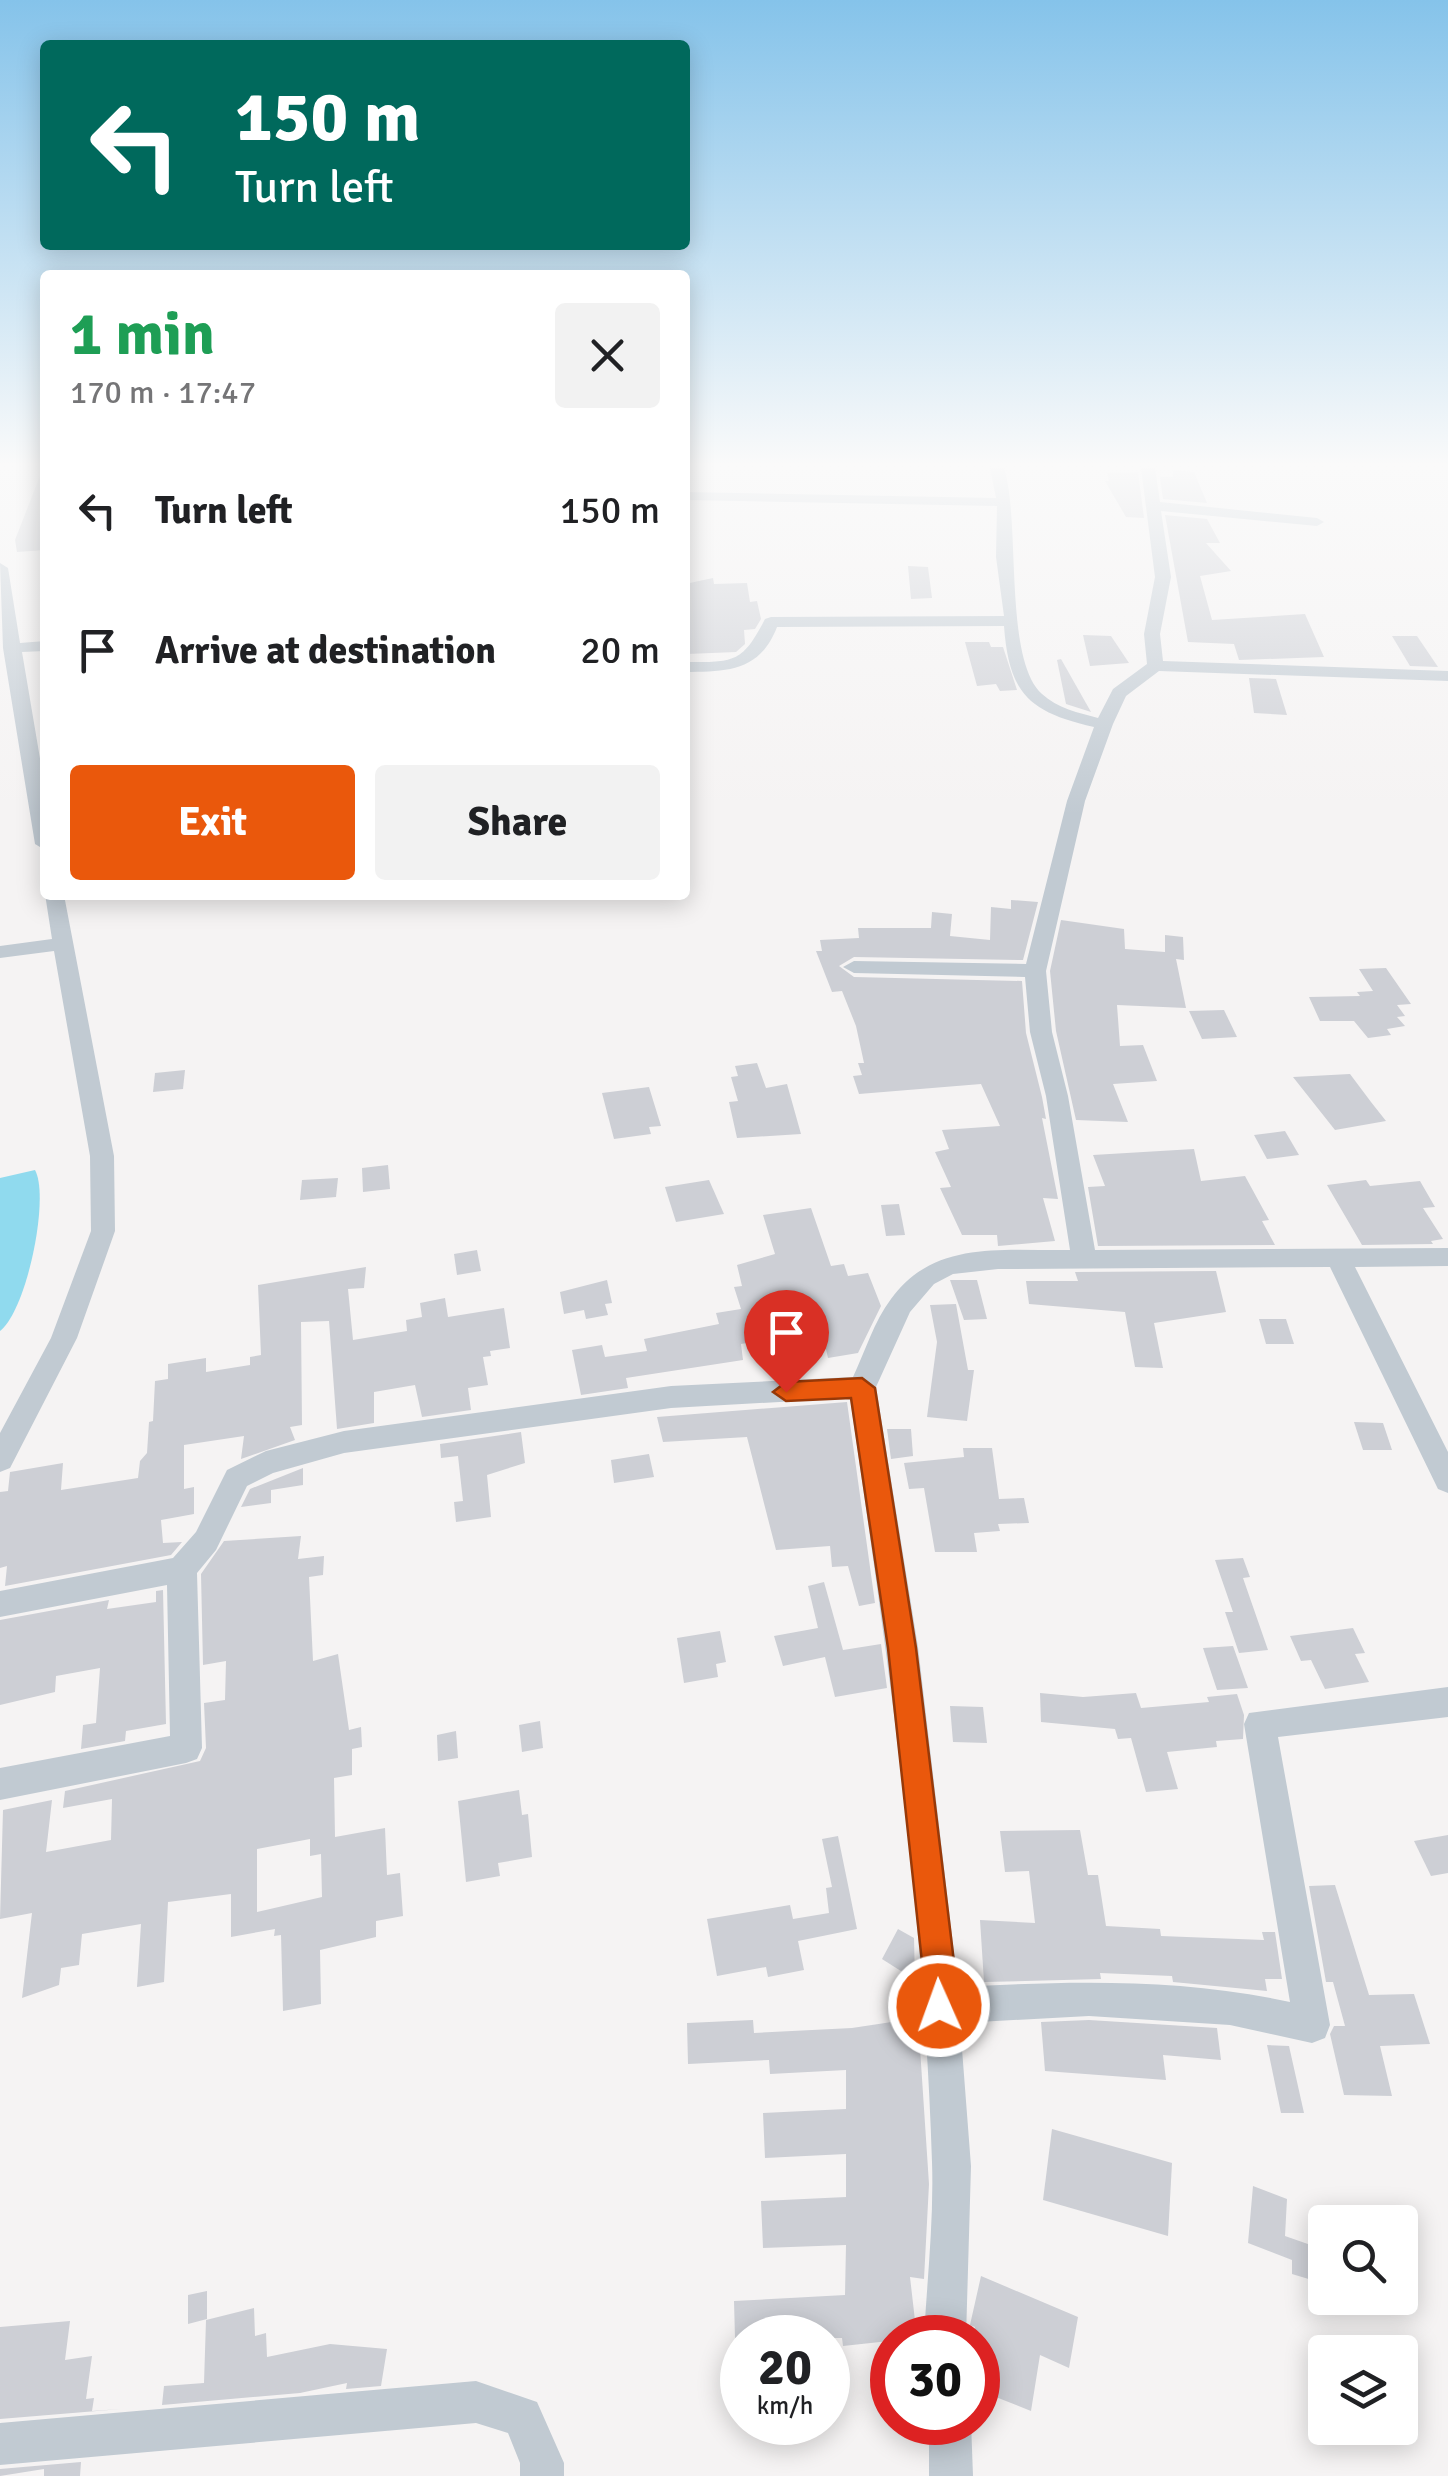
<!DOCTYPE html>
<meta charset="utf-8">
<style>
:root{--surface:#fff;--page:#f2f2f2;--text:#202124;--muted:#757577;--accent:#ea580c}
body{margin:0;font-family:Signika,sans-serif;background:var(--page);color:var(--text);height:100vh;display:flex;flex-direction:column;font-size:38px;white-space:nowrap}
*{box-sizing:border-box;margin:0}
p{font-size:32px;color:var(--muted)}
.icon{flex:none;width:55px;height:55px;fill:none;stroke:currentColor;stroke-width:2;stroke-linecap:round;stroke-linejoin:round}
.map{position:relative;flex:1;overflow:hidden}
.details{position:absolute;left:40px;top:270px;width:650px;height:630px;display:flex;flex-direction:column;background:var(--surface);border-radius:10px;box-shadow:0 5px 25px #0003}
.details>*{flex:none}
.top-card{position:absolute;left:40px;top:40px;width:650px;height:210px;border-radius:10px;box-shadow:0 5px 25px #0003;background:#00695c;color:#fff;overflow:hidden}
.fabs{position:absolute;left:1308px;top:2205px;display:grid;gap:20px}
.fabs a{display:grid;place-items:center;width:110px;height:110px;border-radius:10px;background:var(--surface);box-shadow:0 5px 25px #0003;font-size:50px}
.speed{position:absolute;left:720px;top:2315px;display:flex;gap:20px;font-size:50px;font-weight:700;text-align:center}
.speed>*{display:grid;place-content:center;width:130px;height:130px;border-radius:50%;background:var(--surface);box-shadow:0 5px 25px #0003;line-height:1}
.speed small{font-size:25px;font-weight:400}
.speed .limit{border:15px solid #d22;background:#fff;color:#111}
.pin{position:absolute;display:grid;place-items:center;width:85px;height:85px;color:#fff;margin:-102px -42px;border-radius:50% 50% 50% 0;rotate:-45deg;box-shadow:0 0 10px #0007}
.pin .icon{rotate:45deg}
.me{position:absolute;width:110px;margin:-55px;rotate:358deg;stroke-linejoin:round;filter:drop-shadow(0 0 8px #0008)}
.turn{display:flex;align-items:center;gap:35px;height:210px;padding:0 30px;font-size:45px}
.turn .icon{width:130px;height:130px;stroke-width:2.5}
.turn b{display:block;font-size:70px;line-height:85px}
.round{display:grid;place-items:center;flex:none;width:105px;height:105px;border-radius:10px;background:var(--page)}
.head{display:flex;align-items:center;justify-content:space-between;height:170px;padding:0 30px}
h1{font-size:60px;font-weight:800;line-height:75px;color:#1e9e55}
.cta{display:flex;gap:20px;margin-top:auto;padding:20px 30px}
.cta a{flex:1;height:115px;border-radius:10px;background:var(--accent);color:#fff;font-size:40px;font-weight:800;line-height:115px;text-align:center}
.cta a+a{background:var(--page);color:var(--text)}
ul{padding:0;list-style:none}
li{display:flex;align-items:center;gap:30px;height:140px;padding:0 30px}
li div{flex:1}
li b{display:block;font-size:38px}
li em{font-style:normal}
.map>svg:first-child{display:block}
.water{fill:#90daee}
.building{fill:#cdcfd5;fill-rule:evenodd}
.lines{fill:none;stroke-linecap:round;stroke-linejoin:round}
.minor{fill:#c1cad2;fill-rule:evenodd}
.route{fill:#ea580c;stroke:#983908;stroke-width:2.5}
</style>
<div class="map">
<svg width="1448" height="2476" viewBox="0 0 1448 2476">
<rect width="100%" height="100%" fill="#f5f3f3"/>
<!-- water -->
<path class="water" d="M35 1170C50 1197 27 1310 0 1331V1178Z"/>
<!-- building -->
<g class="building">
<polygon points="43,468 45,550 17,552 15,540"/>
<polygon points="1173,470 1194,472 1207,503 1163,499 1160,477 1173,477"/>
<polygon points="1138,472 1144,518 1126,517 1105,481 1109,481 1107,473"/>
<polygon points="1165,515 1207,519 1220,543 1206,543 1231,571 1200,576 1212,620 1305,614 1324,657 1239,660 1234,644 1188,642"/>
<polygon points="908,566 928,567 932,598 911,599"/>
<polygon points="713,578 714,584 747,583 750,602 757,601 761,619 755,629 744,630 745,644 736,652 687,654 685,584"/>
<polygon points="1083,635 1111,636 1129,663 1090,666"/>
<polygon points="1392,636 1417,636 1438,667 1410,666"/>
<polygon points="965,642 989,642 991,647 1003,647 1017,690 1000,691 996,684 977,686"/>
<polygon points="1061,659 1091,712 1066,704 1057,660"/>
<polygon points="1249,678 1276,679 1287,715 1254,713"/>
<polygon points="1011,900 1038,902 1023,960 854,957 839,966 854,977 1022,981 1026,1033 1042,1097 1046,1119 1042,1118 1058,1199 1043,1198 1055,1241 998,1246 997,1235 962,1235 940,1188 951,1187 935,1152 949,1149 942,1130 1000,1126 981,1084 859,1094 853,1076 862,1075 858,1063 864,1063 856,1026 842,991 832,992 816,951 822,951 820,940 859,938 858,928 931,928 932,912 952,914 950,936 990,940 991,907 1011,909"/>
<polygon points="1061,920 1124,929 1125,949 1165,952 1165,935 1183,937 1184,960 1176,959 1186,1008 1117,1005 1120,1046 1143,1045 1157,1081 1113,1084 1128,1122 1076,1120 1056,1031 1050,971"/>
<polygon points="1386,968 1411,1004 1397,1005 1405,1016 1397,1017 1405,1026 1387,1029 1391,1035 1368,1038 1354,1021 1320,1021 1309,997 1360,996 1357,992 1373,991 1359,969"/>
<polygon points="1224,1010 1237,1037 1202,1039 1189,1011"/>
<polygon points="757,1063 766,1088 787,1084 801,1134 737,1138 729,1102 738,1101 731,1077 738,1076 735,1066"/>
<polygon points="185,1070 183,1089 153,1092 155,1073"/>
<polygon points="1350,1074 1371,1102 1386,1121 1335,1130 1293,1077"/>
<polygon points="649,1087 661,1126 649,1127 651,1134 614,1139 602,1093"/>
<polygon points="1285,1131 1299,1155 1267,1159 1254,1135"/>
<polygon points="1194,1149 1201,1181 1245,1176 1269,1220 1262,1221 1275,1245 1098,1246 1088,1187 1105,1186 1093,1155"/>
<polygon points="388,1165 390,1189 363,1192 362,1168"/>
<polygon points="338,1178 336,1197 300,1200 302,1180"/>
<polygon points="709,1180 724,1214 676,1222 665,1187"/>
<polygon points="1366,1180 1370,1186 1420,1181 1435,1207 1423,1208 1443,1239 1431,1241 1433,1244 1362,1245 1327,1185"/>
<polygon points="899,1204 905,1235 886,1236 881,1205"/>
<polygon points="811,1208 831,1266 844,1264 848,1276 868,1273 881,1306 858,1353 828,1358 825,1345 805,1349 796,1323 749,1332 752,1342 741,1344 743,1360 626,1378 628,1388 581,1395 572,1350 602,1345 605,1357 647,1351 644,1339 719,1324 716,1313 741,1309 734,1287 742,1286 737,1265 775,1254 763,1215"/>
<polygon points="477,1250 481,1271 457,1275 454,1254"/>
<polygon points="366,1267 364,1288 348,1289 353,1340 407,1331 406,1320 422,1317 420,1303 445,1298 448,1317 504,1308 510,1348 490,1351 491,1356 483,1357 488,1385 468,1388 471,1410 422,1417 415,1385 374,1392 374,1423 337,1429 329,1321 301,1322 302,1425 290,1427 295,1440 241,1459 244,1436 184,1445 184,1489 194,1487 194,1514 161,1520 163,1543 182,1542 171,1555 5,1586 7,1566 0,1568 0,1492 8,1491 10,1472 63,1463 61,1490 138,1478 140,1461 147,1453 149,1422 153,1421 155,1381 168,1379 168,1364 206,1358 206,1372 250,1365 250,1357 261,1355 258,1285"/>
<polygon points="1216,1271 1226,1312 1154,1323 1163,1368 1135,1367 1125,1312 1029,1304 1026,1281 1078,1281 1075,1272"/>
<polygon points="607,1280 612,1303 605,1304 608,1315 586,1319 584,1310 564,1314 560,1292"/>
<polygon points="950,1280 977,1280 987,1319 964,1320"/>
<polygon points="956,1304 968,1370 974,1370 967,1421 927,1417 937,1342 930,1305"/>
<polygon points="1259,1319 1286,1319 1294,1344 1266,1344"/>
<polygon points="847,1402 875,1603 859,1606 848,1566 832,1567 830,1546 776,1550 747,1437 663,1442 657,1417"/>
<polygon points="1354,1422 1383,1423 1392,1450 1363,1450"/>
<polygon points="887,1429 911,1429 913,1456 891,1459"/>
<polygon points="521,1432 525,1463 487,1475 491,1517 456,1522 454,1502 463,1501 458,1456 441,1458 440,1444"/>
<polygon points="963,1448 992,1448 999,1499 1024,1498 1029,1523 998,1524 1000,1531 974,1533 977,1552 935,1552 924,1488 909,1489 904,1463 964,1457"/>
<polygon points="649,1454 654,1477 614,1483 611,1460"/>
<polygon points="303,1468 303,1485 271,1490 271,1503 241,1507 250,1489"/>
<path d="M301 1536 298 1559 324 1556 323 1575 309 1577 313 1661 338 1654 349 1730 361 1727 362 1747 352 1749V1775L334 1778 335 1837 385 1828 387 1875 400 1873 403 1916 376 1921V1937L320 1950 321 2004 283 2011 281 1935 274 1936 275 1929 231 1937V1894L168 1902 164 1982 137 1987 141 1924 82 1934 79 1965 61 1968 59 1985 22 1998 32 1913 0 1919 3 1810 52 1800 46 1852 111 1840 112 1799 63 1808 65 1791 200 1761 206 1748 204 1703 225 1700 226 1661 203 1665 201 1574 224 1541ZM310 1839V1856L321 1854 322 1897 257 1912V1849Z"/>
<polygon points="1243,1558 1250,1577 1243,1578 1268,1650 1239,1653 1225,1612 1233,1612 1215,1560"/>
<polygon points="824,1582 843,1650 881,1644 887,1688 835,1697 825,1657 783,1666 774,1636 818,1628 808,1586"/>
<polygon points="163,1590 166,1724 126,1731 125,1741 81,1749 83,1725 96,1723 100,1668 56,1676 55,1692 0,1705 0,1620 109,1600 107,1609 156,1602 156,1591"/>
<polygon points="1353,1628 1365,1653 1355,1654 1369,1682 1325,1689 1311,1660 1301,1661 1290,1636"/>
<polygon points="720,1631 726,1662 716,1664 718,1677 684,1683 677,1638"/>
<polygon points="1233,1646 1248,1688 1217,1690 1203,1648"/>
<polygon points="1040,1693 1083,1697 1136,1693 1141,1708 1209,1702 1207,1697 1237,1694 1244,1715 1243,1739 1216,1741 1217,1747 1167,1752 1178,1789 1146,1792 1131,1738 1118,1739 1115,1729 1041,1722"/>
<polygon points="950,1706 983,1707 987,1743 953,1742"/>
<polygon points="540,1721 543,1748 522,1752 519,1725"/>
<polygon points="456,1731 458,1758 438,1761 437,1735"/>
<polygon points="519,1790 522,1815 528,1814 532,1857 498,1863 500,1876 466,1882 458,1801"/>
<polygon points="1080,1830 1088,1875 1098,1875 1106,1926 1160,1929 1161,1936 1264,1940 1262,1932 1275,1932 1282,1979 1265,1979 1267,1991 1173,1982 1172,1976 1100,1973 1101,1979 984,1982 980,1920 1035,1923 1029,1871 1005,1872 1000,1831"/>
<polygon points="1448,1835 1448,1873 1431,1876 1414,1841"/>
<polygon points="838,1836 857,1929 798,1941 804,1970 768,1977 766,1967 717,1976 707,1919 790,1905 793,1919 829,1913 826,1888 832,1887 822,1839"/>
<polygon points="1335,1885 1369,1995 1414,1994 1430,2044 1380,2046 1392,2096 1344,2095 1330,2034 1334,2026 1345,2026 1333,1982 1326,1982 1309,1886"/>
<polygon points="898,1929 914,1938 915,1980 882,1959"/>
<polygon points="918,2018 929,2184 924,2279 910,2277 917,2338 843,2346 842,2338 735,2338 734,2301 845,2295 846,2245 763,2248 761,2201 846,2197 846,2154 765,2158 763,2113 846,2109 846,2070 770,2074 769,2060 688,2064 687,2023 753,2020 754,2033 852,2028"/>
<polygon points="1089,2020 1217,2028 1221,2060 1163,2055 1166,2080 1045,2071 1041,2022"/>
<polygon points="1267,2045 1289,2046 1304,2113 1281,2113"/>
<polygon points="1052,2129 1172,2163 1168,2236 1043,2200"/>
<polygon points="1253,2186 1287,2199 1285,2236 1325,2250 1325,2284 1292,2274 1292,2260 1248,2243"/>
<polygon points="981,2276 1078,2317 1069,2368 1040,2355 1031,2411 978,2390 978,2338 973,2338 975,2327 970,2325"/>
<polygon points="207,2291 207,2319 188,2324 188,2295"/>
<polygon points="254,2308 255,2336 266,2333 267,2357 330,2344 387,2349 381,2386 346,2389 347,2383 300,2393 162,2405 164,2386 204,2383 206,2320"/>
<polygon points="70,2321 65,2360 92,2356 86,2399 94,2398 92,2411 121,2409 0,2419 0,2327"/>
<polygon points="81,2462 80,2476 44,2476 44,2469 0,2476 0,2469"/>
</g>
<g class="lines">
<!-- minor -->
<g class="minor">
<path d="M990 468H1004C1021 520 1003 659 1042 694 1057 708 1079 713 1098 718L1113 689 1147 664 1144 634 1155 577 1141 468H1155L1160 502 1317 518 1324 522 1317 526 1161 511 1171 577 1160 634 1163 661 1448 671V681L1159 671 1126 696 1113 724 1085 801 1046 971 1052 1032 1068 1096 1095 1250 1448 1248V1266L1355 1267 1448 1452V1493L1438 1489 1330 1267 998 1269 953 1274 934 1284 910 1312 876 1387 918 1647 958 1987C1070 1981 1180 1978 1290 2002L1244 1724 1249 1713 1448 1687V1717L1278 1737 1330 2025 1325 2038 1312 2043 1230 2025 1089 2016 960 2023 971 2166 966 2338H924C927 2280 934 2220 932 2162 924 1907 887 1652 850 1398L671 1408 344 1453 273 1473 247 1486 216 1550 197 1573 202 1748 197 1759 186 1763 0 1800V1768L170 1736 167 1585 0 1617V1591L173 1558 196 1532 227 1470 266 1451 344 1431 671 1386 853 1377C865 1352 874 1321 891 1299 934 1239 1004 1251 1070 1250L1046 1096 1030 1032 1025 977 854 973 843 967 854 961 1026 964 1067 801 1094 727C1029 712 1009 694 1004 626L777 627C760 671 728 672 685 672V662C735 662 742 663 765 619L771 617 1004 616 996 557 997 506 685 500V492L996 498Z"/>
<polygon points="0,563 8,568 20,643 45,641 45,651 22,652 45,788 45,850 35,844 3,648"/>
<polygon points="45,894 64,895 114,1156 115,1231 77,1338 10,1468 0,1472 0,1433 51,1338 91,1231 90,1156 54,951 0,958 0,946 52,939"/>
<polygon points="476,2381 537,2402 564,2463 564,2476 520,2476 520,2463 508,2433 476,2423 0,2465 0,2423"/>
<polygon points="929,2422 971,2422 973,2476 929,2476"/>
</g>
</g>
<!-- sky -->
<linearGradient id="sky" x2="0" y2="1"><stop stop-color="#85c3ea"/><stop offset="0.57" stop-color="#fafafa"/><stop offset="1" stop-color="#fafafa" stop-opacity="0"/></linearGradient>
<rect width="1448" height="815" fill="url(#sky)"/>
<!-- route -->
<polygon class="route" points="862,1378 875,1388 916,1648 954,1962 955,2006 950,2018 939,2023 927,2018 922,2006 922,1962 888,1648 851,1398 786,1401 773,1392 786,1382"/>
</svg>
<div class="fabs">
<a><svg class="icon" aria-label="search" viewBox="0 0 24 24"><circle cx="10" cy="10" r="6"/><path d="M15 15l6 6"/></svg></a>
<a><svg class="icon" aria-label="layers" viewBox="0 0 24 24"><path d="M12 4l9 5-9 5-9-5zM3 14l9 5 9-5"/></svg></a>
</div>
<div class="speed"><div>20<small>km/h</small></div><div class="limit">30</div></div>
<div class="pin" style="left:786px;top:1392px;background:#d93025"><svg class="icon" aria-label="arrive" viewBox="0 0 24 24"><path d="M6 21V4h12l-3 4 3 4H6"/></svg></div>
<svg class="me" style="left:939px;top:2006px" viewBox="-20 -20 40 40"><circle r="17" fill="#ea580c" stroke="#fff" stroke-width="3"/><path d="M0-11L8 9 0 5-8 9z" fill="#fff"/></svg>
<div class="top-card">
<div class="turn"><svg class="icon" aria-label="left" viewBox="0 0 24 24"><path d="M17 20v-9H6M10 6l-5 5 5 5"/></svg><div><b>150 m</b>Turn left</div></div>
</div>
<section class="details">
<div class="head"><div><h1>1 min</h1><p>170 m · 17:47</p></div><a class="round"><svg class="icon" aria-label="close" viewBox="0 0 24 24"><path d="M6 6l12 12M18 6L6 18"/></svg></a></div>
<ul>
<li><svg class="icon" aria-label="left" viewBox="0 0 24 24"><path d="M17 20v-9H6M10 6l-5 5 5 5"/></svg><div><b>Turn left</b></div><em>150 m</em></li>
<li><svg class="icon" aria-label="arrive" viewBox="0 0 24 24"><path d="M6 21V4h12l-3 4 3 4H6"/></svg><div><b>Arrive at destination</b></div><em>20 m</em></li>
</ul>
<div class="cta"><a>Exit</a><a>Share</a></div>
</section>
</div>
